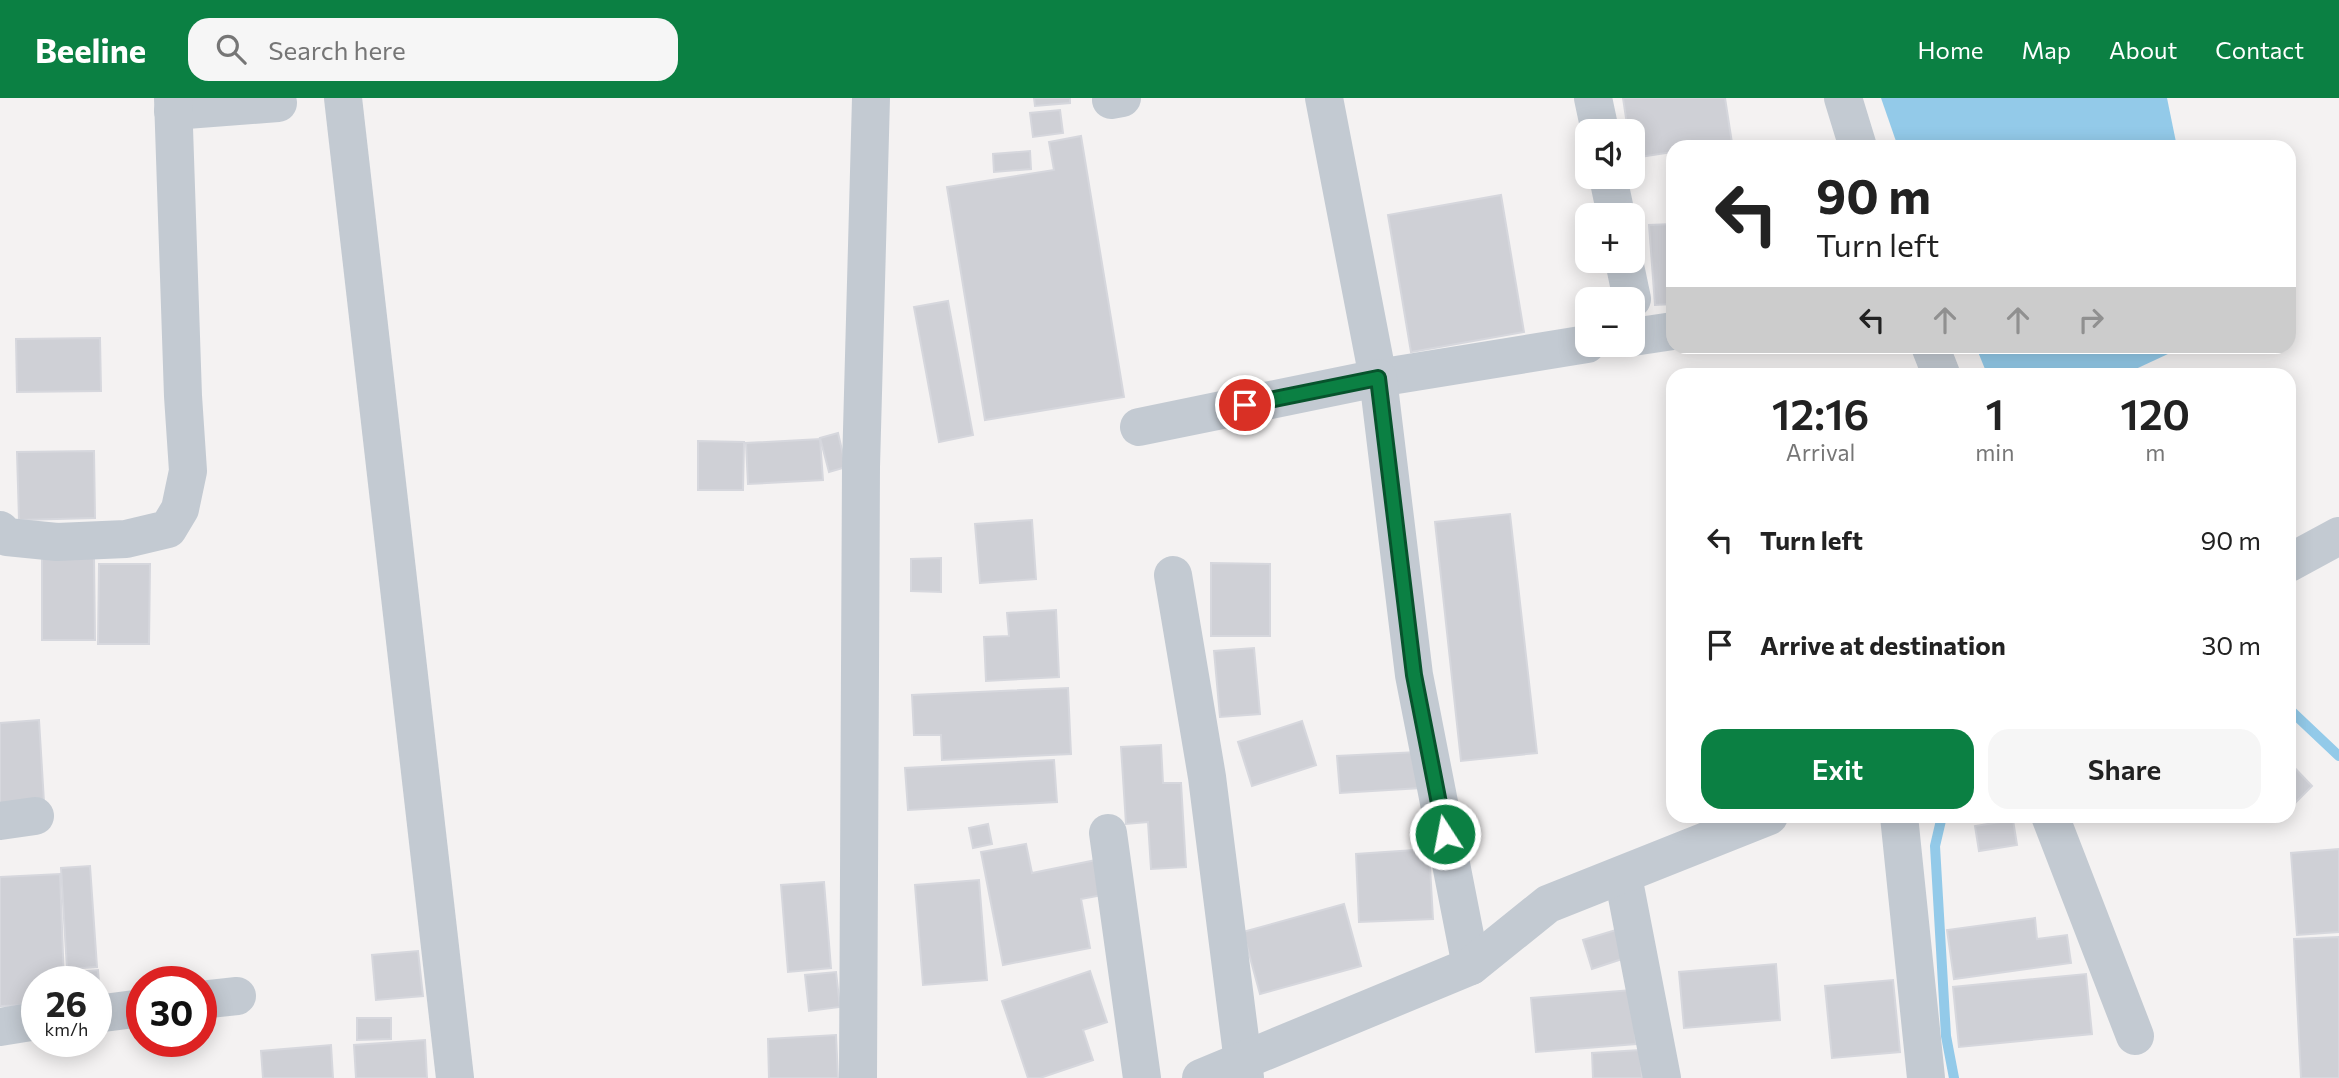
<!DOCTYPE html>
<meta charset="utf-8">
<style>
:root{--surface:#fff;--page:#f6f6f6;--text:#222;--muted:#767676;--accent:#0b8043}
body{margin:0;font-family:Commissioner,sans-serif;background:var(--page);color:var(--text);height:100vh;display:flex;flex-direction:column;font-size:26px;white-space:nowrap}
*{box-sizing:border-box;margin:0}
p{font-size:23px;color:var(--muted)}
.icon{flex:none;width:38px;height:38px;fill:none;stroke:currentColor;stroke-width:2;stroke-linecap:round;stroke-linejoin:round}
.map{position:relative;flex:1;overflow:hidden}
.sheet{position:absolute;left:1666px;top:270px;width:630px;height:455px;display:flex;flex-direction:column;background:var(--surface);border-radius:21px;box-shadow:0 4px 18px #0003}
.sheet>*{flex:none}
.banner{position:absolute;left:1666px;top:42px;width:630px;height:214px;border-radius:21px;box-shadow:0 4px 18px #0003;background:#fff;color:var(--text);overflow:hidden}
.fabs{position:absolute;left:1575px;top:21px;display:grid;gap:14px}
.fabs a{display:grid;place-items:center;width:70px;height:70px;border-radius:14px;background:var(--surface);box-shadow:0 4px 18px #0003;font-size:35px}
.speed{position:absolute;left:21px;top:868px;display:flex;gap:14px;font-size:35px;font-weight:700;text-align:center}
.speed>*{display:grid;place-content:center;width:91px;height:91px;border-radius:50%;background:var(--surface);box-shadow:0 4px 18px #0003;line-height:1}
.speed small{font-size:18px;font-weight:400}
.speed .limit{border:10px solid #d22;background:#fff;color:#111}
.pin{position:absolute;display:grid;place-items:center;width:60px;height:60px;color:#fff;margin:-30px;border:4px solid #fff;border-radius:50%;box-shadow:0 2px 7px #0007}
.me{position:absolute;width:77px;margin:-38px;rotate:349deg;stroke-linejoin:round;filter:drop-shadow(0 0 5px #0008)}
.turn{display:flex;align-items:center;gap:24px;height:147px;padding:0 35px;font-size:32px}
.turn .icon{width:91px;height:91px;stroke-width:2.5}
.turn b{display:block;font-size:49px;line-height:60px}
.lanes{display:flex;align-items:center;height:66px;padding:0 35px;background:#0003;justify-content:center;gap:35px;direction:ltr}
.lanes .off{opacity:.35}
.eta{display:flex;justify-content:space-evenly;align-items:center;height:119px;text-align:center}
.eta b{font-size:42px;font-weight:600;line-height:49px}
.action{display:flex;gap:14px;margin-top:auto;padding:14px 35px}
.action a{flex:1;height:80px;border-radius:21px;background:var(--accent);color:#fff;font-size:28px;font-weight:600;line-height:80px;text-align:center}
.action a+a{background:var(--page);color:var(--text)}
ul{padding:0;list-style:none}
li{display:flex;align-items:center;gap:21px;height:105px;padding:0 35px}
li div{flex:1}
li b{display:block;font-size:26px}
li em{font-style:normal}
header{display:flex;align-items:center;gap:42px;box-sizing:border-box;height:98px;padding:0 35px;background:var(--accent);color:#fff}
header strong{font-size:33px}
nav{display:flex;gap:38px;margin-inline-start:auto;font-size:24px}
.search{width:490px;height:63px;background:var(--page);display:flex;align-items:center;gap:18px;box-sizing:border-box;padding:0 24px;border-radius:21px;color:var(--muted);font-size:26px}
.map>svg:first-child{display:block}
.water{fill:#93cae9}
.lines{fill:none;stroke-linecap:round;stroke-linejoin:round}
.stream{stroke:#93cae9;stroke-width:10}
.building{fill:#cfd0d6;stroke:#d6d7dd;stroke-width:2}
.minor{stroke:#c3cad2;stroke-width:38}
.route-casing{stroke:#07532c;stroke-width:18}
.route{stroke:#0b8043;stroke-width:12}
</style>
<header>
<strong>Beeline</strong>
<div class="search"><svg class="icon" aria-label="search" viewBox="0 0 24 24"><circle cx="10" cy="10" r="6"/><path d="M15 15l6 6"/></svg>Search here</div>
<nav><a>Home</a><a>Map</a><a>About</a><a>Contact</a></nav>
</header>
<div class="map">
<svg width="2339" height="980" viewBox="0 0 2339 980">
<rect width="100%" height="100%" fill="#f4f2f2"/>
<!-- water -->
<g class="water">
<polygon points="1881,0 2167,0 2177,49 1898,49"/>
<polygon points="1976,249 2183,249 2125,276 1987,276"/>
</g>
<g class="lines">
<!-- stream -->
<g class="stream">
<polyline points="2289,611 2339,658"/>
<polyline points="1942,718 1935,748 1946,938 1954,980"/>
</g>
</g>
<!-- building -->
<g class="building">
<polygon points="1034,0 1070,0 1070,5 1035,8"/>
<polygon points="1623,0 1725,0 1732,45 1707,49 1673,49 1673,54 1633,60 1633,33 1628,33"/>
<polygon points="1060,12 1063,35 1033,39 1030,15"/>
<polygon points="1081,38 1124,299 985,322 947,89 1054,72 1049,44"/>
<polygon points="1030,53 1031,71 994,74 993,56"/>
<polygon points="1501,97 1524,234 1411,254 1388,117"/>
<polygon points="1673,126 1673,206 1655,207 1649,127"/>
<polygon points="948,203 973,337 939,344 914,209"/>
<polygon points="100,240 101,293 17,294 16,241"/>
<polygon points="838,335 846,369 829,374 820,340"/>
<polygon points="820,341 823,382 748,386 746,345"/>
<polygon points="698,343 744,344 743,392 698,392"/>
<polygon points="94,353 95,420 19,422 17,354"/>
<polygon points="1510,416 1537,655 1461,663 1435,424"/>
<polygon points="1032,422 1036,481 980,485 975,426"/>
<polygon points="94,459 95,542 42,542 42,460"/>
<polygon points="941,460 941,494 911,493 911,461"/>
<polygon points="1211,465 1270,466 1270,538 1211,538"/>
<polygon points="99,466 150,466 149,546 98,546"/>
<polygon points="1056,512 1059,579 986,583 984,539 1009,538 1007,515"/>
<polygon points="1254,550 1260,616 1220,619 1214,553"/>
<polygon points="1068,590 1071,656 942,662 941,637 914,637 912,597"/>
<polygon points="39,622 44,704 0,707 0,625"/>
<polygon points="1302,623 1316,667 1252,688 1238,644"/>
<polygon points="1161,647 1163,685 1181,685 1186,769 1151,771 1148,724 1126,726 1121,649"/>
<polygon points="1418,654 1421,690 1340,695 1337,658"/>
<polygon points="1054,662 1057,704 908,712 905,670"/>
<polygon points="2289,664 2312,688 2290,710 2289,709"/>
<polygon points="2013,722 2017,747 1979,753 1975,728"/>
<polygon points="988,726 992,746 973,750 969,730"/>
<polygon points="1026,746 1032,775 1106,760 1113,795 1081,801 1090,850 1003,867 981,754"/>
<polygon points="1429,751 1433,821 1359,824 1356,756"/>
<polygon points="2339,751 2339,834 2297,837 2291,755"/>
<polygon points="90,768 97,869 67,871 61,770"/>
<polygon points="60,776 64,884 37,884 37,907 0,908 0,779"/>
<polygon points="979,782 987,882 923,887 915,787"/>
<polygon points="824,784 831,870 788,874 781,787"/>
<polygon points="1344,806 1361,868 1260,896 1243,834"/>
<polygon points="2035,820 2037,841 2067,837 2071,865 1954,881 1947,832"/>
<polygon points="1616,832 1625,860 1592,871 1583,842"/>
<polygon points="2339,839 2339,980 2301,980 2294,841"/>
<polygon points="418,853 423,898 376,902 372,857"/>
<polygon points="1776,866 1780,922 1684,930 1679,874"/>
<polygon points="98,872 100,898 96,898 96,884 78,884 77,874"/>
<polygon points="1090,873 1107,924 1083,932 1093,962 1040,980 1028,980 1002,903"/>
<polygon points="836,874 840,909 809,913 805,877"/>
<polygon points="2086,876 2092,936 1959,949 1953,889"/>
<polygon points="1893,882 1900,954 1832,960 1825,888"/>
<polygon points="1632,892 1636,946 1536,954 1531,900"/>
<polygon points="357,920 391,920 391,941 357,942"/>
<polygon points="836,937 838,980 769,980 768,941"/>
<polygon points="425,942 427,980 356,980 354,947"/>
<polygon points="331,947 333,980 263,980 261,953"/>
<polygon points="1640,952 1642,980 1593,980 1592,955"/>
</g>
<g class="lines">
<!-- minor -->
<g class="minor">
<polyline points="343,0 455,980"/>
<polyline points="1324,0 1378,280 1587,246"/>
<polyline points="1593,0 1600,33"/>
<polyline points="1843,0 1858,49"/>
<polyline points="1111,2 1122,0"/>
<polyline points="173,13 278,5"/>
<polyline points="1608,79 1616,117"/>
<polyline points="1624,163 1632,201"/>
<polyline points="1633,239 1673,233"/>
<polyline points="1930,248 1941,276"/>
<polyline points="1139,329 1378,280 1414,577 1471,868"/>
<polyline points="0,432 7,439 57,444 126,441 168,431 180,411 188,373 183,298 173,0"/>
<polyline points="2289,465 2339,438"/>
<polyline points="1173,477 1207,679 1245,980"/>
<polyline points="1899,718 1926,980"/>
<polyline points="2050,718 2135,938"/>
<polyline points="0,723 35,718"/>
<polyline points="1108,735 1142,980"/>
<polyline points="1623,778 1662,980"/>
<polyline points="201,902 237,898"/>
<polyline points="96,916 142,910"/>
<polyline points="0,929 37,923"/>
<polyline points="858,980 861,369 871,0"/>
<polyline points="1201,980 1471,868 1548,806 1769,718"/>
</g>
</g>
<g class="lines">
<defs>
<polyline id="route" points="1245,307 1378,280 1414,577 1445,736"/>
</defs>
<!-- route casing -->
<use href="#route" class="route-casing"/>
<!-- route -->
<use href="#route" class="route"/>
</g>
</svg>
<div class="fabs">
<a><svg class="icon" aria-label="sound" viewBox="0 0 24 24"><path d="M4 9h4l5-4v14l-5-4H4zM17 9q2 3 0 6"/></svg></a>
<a>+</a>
<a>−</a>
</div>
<div class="speed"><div>26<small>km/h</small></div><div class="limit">30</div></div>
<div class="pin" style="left:1245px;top:307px;background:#d93025"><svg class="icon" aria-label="arrive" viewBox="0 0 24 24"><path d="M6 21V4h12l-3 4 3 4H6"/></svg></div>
<svg class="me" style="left:1445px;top:736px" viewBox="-20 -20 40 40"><circle r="17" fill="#0b8043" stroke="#fff" stroke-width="3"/><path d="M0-11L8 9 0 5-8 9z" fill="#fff"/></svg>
<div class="banner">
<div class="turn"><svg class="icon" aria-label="left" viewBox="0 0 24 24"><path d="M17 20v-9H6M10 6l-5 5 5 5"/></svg><div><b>90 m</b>Turn left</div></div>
<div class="lanes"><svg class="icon" aria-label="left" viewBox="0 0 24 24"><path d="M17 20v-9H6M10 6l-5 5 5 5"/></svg><svg class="icon off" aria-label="ahead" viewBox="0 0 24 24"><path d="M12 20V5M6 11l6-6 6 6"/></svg><svg class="icon off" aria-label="ahead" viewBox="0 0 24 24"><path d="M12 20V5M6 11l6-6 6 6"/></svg><svg class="icon off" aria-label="right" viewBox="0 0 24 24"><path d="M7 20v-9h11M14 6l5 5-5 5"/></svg></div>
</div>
<section class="sheet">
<div class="eta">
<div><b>12:16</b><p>Arrival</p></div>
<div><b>1</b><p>min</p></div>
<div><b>120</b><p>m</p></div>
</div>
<ul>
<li><svg class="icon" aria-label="left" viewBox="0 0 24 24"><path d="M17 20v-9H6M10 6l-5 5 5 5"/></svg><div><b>Turn left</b></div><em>90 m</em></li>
<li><svg class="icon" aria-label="arrive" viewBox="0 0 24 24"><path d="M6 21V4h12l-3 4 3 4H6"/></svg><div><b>Arrive at destination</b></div><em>30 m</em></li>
</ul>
<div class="action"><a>Exit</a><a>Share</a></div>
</section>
</div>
